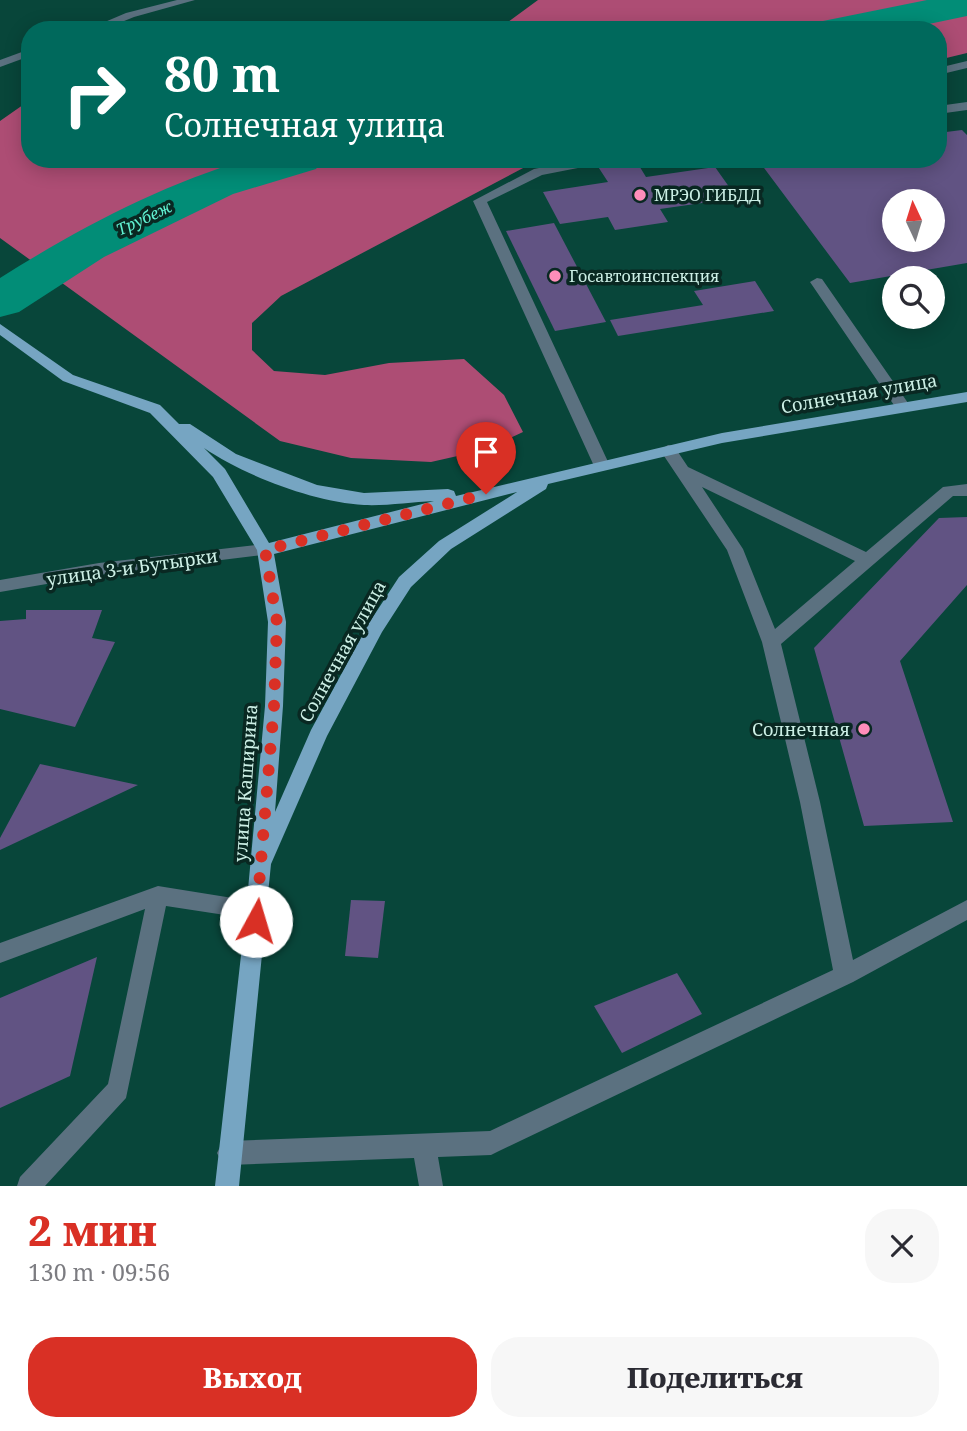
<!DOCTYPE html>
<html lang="ru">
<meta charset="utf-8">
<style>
:root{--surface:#fff;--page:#f7f7f7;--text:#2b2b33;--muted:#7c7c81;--accent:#d93025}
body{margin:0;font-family:"Noto Serif",serif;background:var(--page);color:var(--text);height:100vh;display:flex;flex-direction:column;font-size:26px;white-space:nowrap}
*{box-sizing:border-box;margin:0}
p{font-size:23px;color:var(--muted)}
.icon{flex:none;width:38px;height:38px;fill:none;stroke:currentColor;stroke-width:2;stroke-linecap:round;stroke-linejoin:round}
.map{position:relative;height:1186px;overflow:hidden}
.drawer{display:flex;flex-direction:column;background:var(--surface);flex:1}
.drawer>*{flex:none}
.banner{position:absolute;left:21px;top:21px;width:926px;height:147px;border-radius:28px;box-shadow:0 4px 18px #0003;background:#00695c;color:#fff;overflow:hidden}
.needle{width:46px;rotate:356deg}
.buttons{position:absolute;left:882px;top:189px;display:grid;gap:14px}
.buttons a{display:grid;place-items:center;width:63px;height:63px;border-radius:50%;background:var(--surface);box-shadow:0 4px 18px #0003;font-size:35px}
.pin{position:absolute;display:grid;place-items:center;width:60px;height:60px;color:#fff;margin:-72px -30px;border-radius:50% 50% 50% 0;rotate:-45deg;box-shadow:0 0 7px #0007}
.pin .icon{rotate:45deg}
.me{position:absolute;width:77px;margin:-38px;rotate:6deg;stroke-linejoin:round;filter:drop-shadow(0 0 5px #0008)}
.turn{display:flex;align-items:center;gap:24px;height:147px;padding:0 28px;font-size:32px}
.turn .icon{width:91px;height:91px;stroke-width:2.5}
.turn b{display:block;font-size:49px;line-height:60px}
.round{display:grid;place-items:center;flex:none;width:74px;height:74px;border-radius:28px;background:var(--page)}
.headline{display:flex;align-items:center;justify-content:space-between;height:119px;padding:0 28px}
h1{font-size:42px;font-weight:800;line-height:52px;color:var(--accent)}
.action{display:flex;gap:14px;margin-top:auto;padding:14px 28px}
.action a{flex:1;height:80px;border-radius:28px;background:var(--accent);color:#fff;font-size:28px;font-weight:800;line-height:80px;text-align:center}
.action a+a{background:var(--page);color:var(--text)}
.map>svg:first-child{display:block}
.forest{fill:#ad4d74}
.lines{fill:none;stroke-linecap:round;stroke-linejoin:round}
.river{fill:#028d77;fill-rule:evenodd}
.building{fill:#615383;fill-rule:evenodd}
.minor{fill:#5b7180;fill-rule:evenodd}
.major{fill:#76a5c2;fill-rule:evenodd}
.route{stroke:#d93025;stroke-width:12;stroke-dasharray:0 21.6}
.poi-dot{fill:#ff8eba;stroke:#092822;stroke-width:2.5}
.labels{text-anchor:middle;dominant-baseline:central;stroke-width:7;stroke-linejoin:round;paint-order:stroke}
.far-poi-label{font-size:16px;fill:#ccefe5;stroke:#092822;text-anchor:start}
.far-water-label{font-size:16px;font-style:italic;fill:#60efd0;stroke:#092822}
.street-label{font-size:18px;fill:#ccefe5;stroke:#092822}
.poi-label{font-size:18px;fill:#ccefe5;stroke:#092822;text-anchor:end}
</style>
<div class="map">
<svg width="967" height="1186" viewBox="0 0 967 1186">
<rect width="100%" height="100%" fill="#08463a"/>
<!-- forest -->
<g class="forest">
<polygon points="538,0 967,0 967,53 938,60 938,30 497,30"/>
<polygon points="30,100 30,159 554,159 525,167 281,296 252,323 252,350 274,371 325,375 389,363 464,359 504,395 523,432 484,450 431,462 351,458 280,441 0,238 0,121"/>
</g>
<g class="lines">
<!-- river -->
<g class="river">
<polygon points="927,0 967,0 967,16 900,30 818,30 823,21"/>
<path d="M249 159H323L316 169 233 194 104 257 19 312 0 317V278C78 229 160 185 249 159Z"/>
</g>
</g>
<!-- building -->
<g class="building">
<path d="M962 130 967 135V263L850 283 758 160 938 159V133ZM894 201H933V240H894Z"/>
<polygon points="611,159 635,159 646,177 715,167 737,198 660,209 668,222 615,230 608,217 560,224 543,192 608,182 595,162"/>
<polygon points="554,223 606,322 555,331 506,231"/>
<polygon points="755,281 774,311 618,336 610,320 703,305 694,291"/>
<polygon points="967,517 967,585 900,661 953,822 864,826 814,648 939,518"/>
<polygon points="26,610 102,610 92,638 115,642 75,727 0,709 0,621 26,619"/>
<polygon points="40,764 138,785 0,850 0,838"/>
<polygon points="351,900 385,901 378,958 345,956"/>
<polygon points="97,957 70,1076 0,1108 0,998"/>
<polygon points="677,973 702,1014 622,1053 594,1006"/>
</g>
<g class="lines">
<!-- minor -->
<g class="minor">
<polygon points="177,0 195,0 134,17 102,30 86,30 126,13"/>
<polygon points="30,49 30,56 0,67 0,60"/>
<polygon points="967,61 967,68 938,75 938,68"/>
<polygon points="967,102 967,110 938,114 938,106"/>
<polygon points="584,159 590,163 588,166 542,175 487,202 610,466 602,471 594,466 473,201 534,169"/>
<polygon points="817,278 822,279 908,403 911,407 908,411 898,411 810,282"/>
<path d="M668 445 674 446 688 467 866 552 943 487 967 484V496H953L781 644 820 802 853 960 967 900V920L853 982 499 1151 491 1155 438 1157 443 1186H419L414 1158 229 1165 221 1161 217 1153 221 1145 229 1141 490 1131 833 970 800 802 762 642 727 550 660 450ZM702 487 855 561 775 629 743 549Z"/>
<polygon points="265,544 271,546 274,550 271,554 99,575 0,592 0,580 99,563"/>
<polygon points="158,886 257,902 264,904 268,911 264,918 257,920 166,906 126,1098 45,1186 17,1186 20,1177 108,1084 145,909 0,963 0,943"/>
</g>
<!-- major -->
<path class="major" d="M0 324 73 375 160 405 179 424H190L236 454 317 485 364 493 448 489 454 491 456 496 722 433 967 392V402L722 443 548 484 546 489 451 549 411 587 382 632 327 736 271 864 239 1186H215L246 911 265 706 268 622 257 550 213 477 150 413 63 381 0 335ZM204 448C245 476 314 502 364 505 387 506 411 502 434 501L269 543 225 469ZM517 492 439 541 399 577 369 623 311 730 275 812 283 706 286 622 274 554Z"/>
</g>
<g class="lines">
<!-- route -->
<polyline class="route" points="256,921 274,706 277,622 265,550 486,494"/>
</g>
<!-- markers -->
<g class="poi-dot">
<circle cx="640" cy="195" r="7"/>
<circle cx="555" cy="276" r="7"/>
<circle cx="864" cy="729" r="7"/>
</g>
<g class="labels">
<!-- far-poi labels -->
<g class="far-poi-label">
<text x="654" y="195">МРЭО ГИБДД</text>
<text x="569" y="276">Госавтоинспекция</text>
</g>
<!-- far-water labels -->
<g class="far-water-label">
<text transform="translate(144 218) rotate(-25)">Трубеж</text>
</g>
<!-- street labels -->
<g class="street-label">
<text transform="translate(859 393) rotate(-10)">Солнечная улица</text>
<text transform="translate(132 567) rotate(-8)">улица 3-и Бутырки</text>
<text transform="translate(342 651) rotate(-61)">Солнечная улица</text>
<text transform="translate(245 783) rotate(-86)">улица Каширина</text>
</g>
<!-- poi labels -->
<g class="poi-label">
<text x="850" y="729">Солнечная</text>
</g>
</g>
</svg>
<div class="buttons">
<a><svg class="needle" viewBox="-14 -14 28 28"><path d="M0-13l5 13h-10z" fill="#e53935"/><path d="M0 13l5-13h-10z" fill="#7c7c81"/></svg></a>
<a><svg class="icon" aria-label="search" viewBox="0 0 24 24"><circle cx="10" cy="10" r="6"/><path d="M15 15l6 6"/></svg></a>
</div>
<div class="pin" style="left:486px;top:494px;background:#d93025"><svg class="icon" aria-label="arrive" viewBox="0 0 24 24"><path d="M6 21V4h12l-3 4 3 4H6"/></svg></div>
<svg class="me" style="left:256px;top:921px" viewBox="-20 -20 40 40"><circle r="19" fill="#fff"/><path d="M0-13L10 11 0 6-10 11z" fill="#d93025"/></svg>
<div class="banner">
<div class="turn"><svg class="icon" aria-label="right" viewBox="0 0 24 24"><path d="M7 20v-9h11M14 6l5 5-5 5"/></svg><div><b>80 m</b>Солнечная улица</div></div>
</div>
</div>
<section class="drawer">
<div class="headline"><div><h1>2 мин</h1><p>130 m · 09:56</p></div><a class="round"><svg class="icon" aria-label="close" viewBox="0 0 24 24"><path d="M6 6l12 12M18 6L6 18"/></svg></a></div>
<div class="action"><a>Выход</a><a>Поделиться</a></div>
</section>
